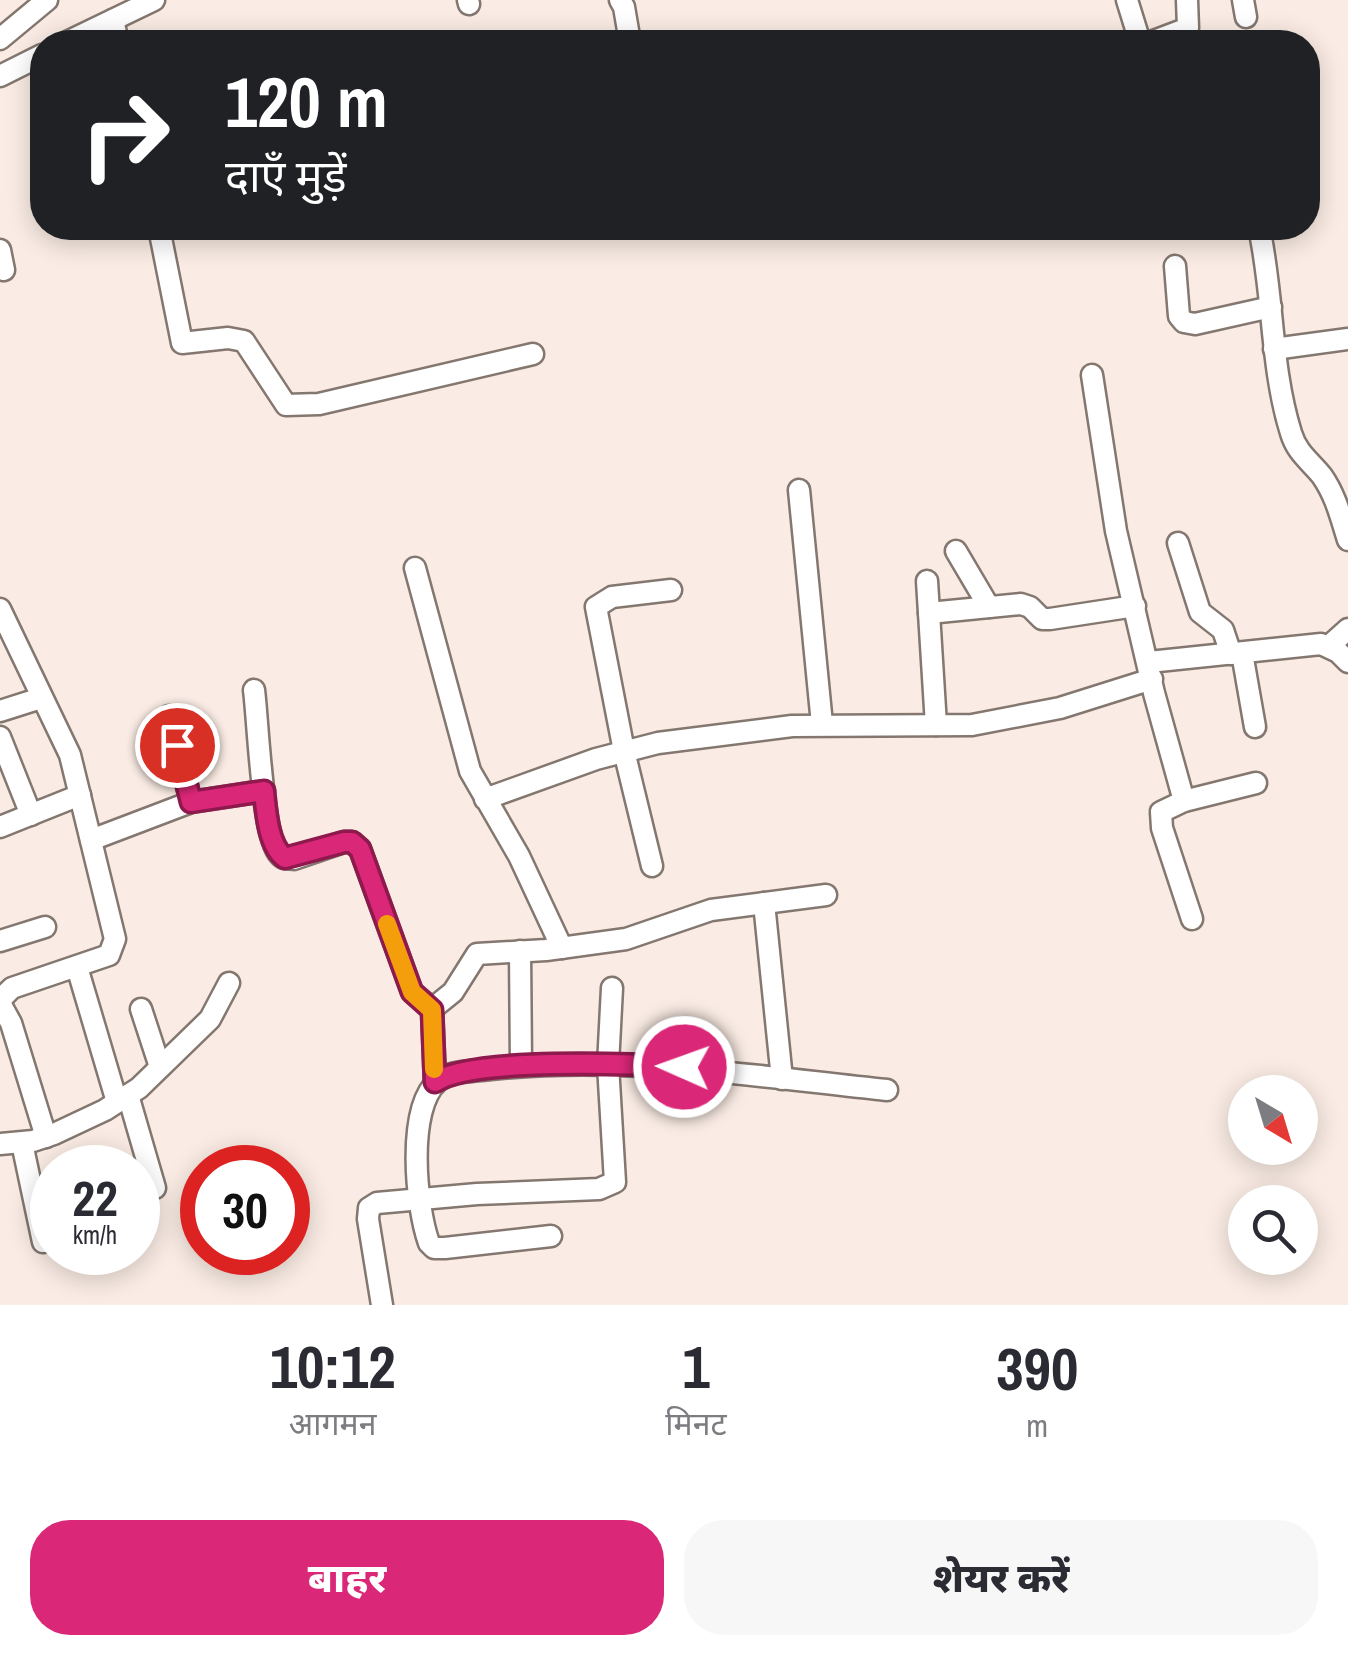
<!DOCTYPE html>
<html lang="hi">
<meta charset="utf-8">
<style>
:root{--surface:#fff;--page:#f7f7f7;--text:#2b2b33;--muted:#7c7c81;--accent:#db2777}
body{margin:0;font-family:"Archivo Narrow","Noto Sans Devanagari",sans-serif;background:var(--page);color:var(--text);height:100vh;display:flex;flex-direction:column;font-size:38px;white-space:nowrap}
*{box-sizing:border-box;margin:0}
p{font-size:32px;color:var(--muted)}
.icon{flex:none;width:55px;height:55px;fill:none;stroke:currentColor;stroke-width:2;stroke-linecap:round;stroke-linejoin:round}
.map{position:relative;height:1305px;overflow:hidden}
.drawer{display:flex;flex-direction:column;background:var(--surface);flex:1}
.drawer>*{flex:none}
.top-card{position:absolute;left:30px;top:30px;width:1290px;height:210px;border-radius:40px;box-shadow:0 5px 25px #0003;background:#202124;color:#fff;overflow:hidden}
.needle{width:65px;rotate:142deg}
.tools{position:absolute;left:1228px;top:1075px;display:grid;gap:20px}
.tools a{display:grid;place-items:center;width:90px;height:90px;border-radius:50%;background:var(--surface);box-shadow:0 5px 25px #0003;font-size:50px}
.speed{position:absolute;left:30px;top:1145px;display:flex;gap:20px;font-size:50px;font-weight:700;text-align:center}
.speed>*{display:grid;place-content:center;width:130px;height:130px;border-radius:50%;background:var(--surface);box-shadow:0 5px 25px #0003;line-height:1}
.speed small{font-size:25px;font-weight:400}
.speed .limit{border:15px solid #d22;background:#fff;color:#111}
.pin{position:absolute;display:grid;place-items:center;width:85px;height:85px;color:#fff;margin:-42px;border:5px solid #fff;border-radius:50%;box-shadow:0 2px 10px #0007}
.me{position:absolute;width:110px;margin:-55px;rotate:272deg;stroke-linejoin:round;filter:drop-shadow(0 0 8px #0008)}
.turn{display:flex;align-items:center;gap:35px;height:210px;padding:0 30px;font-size:45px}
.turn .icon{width:130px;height:130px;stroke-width:2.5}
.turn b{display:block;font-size:70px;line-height:85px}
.eta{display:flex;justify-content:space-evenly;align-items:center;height:170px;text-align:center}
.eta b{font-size:60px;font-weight:800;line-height:70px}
.button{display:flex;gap:20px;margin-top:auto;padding:20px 30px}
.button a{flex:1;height:115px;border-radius:40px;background:var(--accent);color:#fff;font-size:40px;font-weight:800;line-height:115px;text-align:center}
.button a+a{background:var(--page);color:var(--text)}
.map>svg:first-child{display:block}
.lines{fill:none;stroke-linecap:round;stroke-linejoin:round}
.minor-casing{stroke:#83776f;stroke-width:25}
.minor{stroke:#fff;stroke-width:20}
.route-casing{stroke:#8e194d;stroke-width:25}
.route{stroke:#db2777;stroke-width:18}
.slow{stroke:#f59e0b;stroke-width:18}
</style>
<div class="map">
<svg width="1348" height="1305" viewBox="0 0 1348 1305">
<rect width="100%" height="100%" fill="#faece4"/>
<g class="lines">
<defs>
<g id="minor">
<polyline points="468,0 469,4"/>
<polyline points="620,0 624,7 630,42"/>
<polyline points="1127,0 1140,42"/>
<polyline points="1243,0 1246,17"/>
<polyline points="113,20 118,42"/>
<polyline points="0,39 47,0"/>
<polyline points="67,42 154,0"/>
<polyline points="1151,42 1188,28 1187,0"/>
<polyline points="0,76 42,55"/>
<polyline points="159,228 182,343 228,338 244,341 286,405 319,404 533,354"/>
<path d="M1259 228C1274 295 1270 366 1291 433 1297 453 1310 461 1322 476 1336 496 1341 518 1348 540"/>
<polyline points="0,250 4,270"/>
<polyline points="1175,266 1179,316 1184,322 1195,324 1271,307"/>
<polyline points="1274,349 1348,339"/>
<polyline points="1092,375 1116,531 1154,693 1184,801"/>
<polyline points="799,490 822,724"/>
<polyline points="1178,543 1200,612 1223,630 1231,654"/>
<polyline points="956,551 989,607"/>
<polyline points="415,568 470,771 519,856 562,948"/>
<polyline points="927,581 936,725"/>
<polyline points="0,609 70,755 115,939 109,955 12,988 0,1000"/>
<polyline points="929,613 1021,604 1030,607 1042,619 1050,619 1135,606"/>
<polyline points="1329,646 1348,629"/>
<polyline points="1242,653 1255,727"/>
<polyline points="1149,662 1321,644 1338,652 1348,662"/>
<path d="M254 690C258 720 262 836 279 854 284 860 287 858 294 859L344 842H352L360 849 412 992 432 1009 435 1083"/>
<polyline points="0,711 41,698"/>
<polyline points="169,716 191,802"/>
<polyline points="0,737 31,815"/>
<polyline points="485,799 596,759 658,743 792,726 972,725 1060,708 1152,679"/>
<polyline points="0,827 80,795"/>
<polyline points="91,840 191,802 264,791"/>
<polyline points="652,866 624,751 596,607 612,597 671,590"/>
<polyline points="764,903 782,1079"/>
<polyline points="1192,919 1162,828 1161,812 1184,801 1256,783"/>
<polyline points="0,941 45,927"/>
<polyline points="520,951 521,1065"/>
<polyline points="77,967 117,1102"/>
<polyline points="0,1003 11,1023 46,1137"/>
<polyline points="141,1009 160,1067"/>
<polyline points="432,1009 453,992 477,954 546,950 626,939 711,910 826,895"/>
<polyline points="128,1095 155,1188"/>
<polyline points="22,1143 43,1242"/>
<polyline points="0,1144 33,1141 54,1134 105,1110 139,1088 210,1019 229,983"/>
<path d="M551 1236 445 1248H434L429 1243C416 1207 406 1108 438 1081 449 1071 468 1072 482 1070 618 1054 752 1076 887 1090"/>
<polyline points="382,1305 368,1219 369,1208 377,1203 477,1194 599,1189 615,1182 608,1065 612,988"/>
</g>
</defs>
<!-- minor casing -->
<use href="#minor" class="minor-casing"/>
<!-- minor -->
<use href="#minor" class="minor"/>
</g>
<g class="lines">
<defs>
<path id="route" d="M177 745 191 802 264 791C266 811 268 846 285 858L344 842H352L360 849 412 992 432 1010 435 1082C472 1057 634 1064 684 1067"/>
</defs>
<!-- route casing -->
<use href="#route" class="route-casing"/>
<!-- route -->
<use href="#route" class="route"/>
<!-- slow -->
<polyline class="slow" points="387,924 412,992 432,1010 434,1069"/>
</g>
</svg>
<div class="tools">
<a><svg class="needle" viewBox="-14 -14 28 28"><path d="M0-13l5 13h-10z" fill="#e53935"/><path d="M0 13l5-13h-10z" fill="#7c7c81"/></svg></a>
<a><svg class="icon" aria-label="search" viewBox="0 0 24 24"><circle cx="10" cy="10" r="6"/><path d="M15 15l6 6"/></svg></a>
</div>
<div class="speed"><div>22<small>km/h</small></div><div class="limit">30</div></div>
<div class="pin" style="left:177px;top:745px;background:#d93025"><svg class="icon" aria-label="arrive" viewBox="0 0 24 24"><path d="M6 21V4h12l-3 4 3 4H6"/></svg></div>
<svg class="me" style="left:684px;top:1067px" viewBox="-20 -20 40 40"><circle r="17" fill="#db2777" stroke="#fff" stroke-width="3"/><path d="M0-11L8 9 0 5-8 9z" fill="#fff"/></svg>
<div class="top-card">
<div class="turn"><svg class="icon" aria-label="right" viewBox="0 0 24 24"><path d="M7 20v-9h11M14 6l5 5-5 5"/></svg><div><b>120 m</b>दाएँ मुड़ें</div></div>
</div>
</div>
<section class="drawer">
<div class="eta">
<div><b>10:12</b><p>आगमन</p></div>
<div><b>1</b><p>मिनट</p></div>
<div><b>390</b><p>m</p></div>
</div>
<div class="button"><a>बाहर</a><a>शेयर करें</a></div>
</section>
